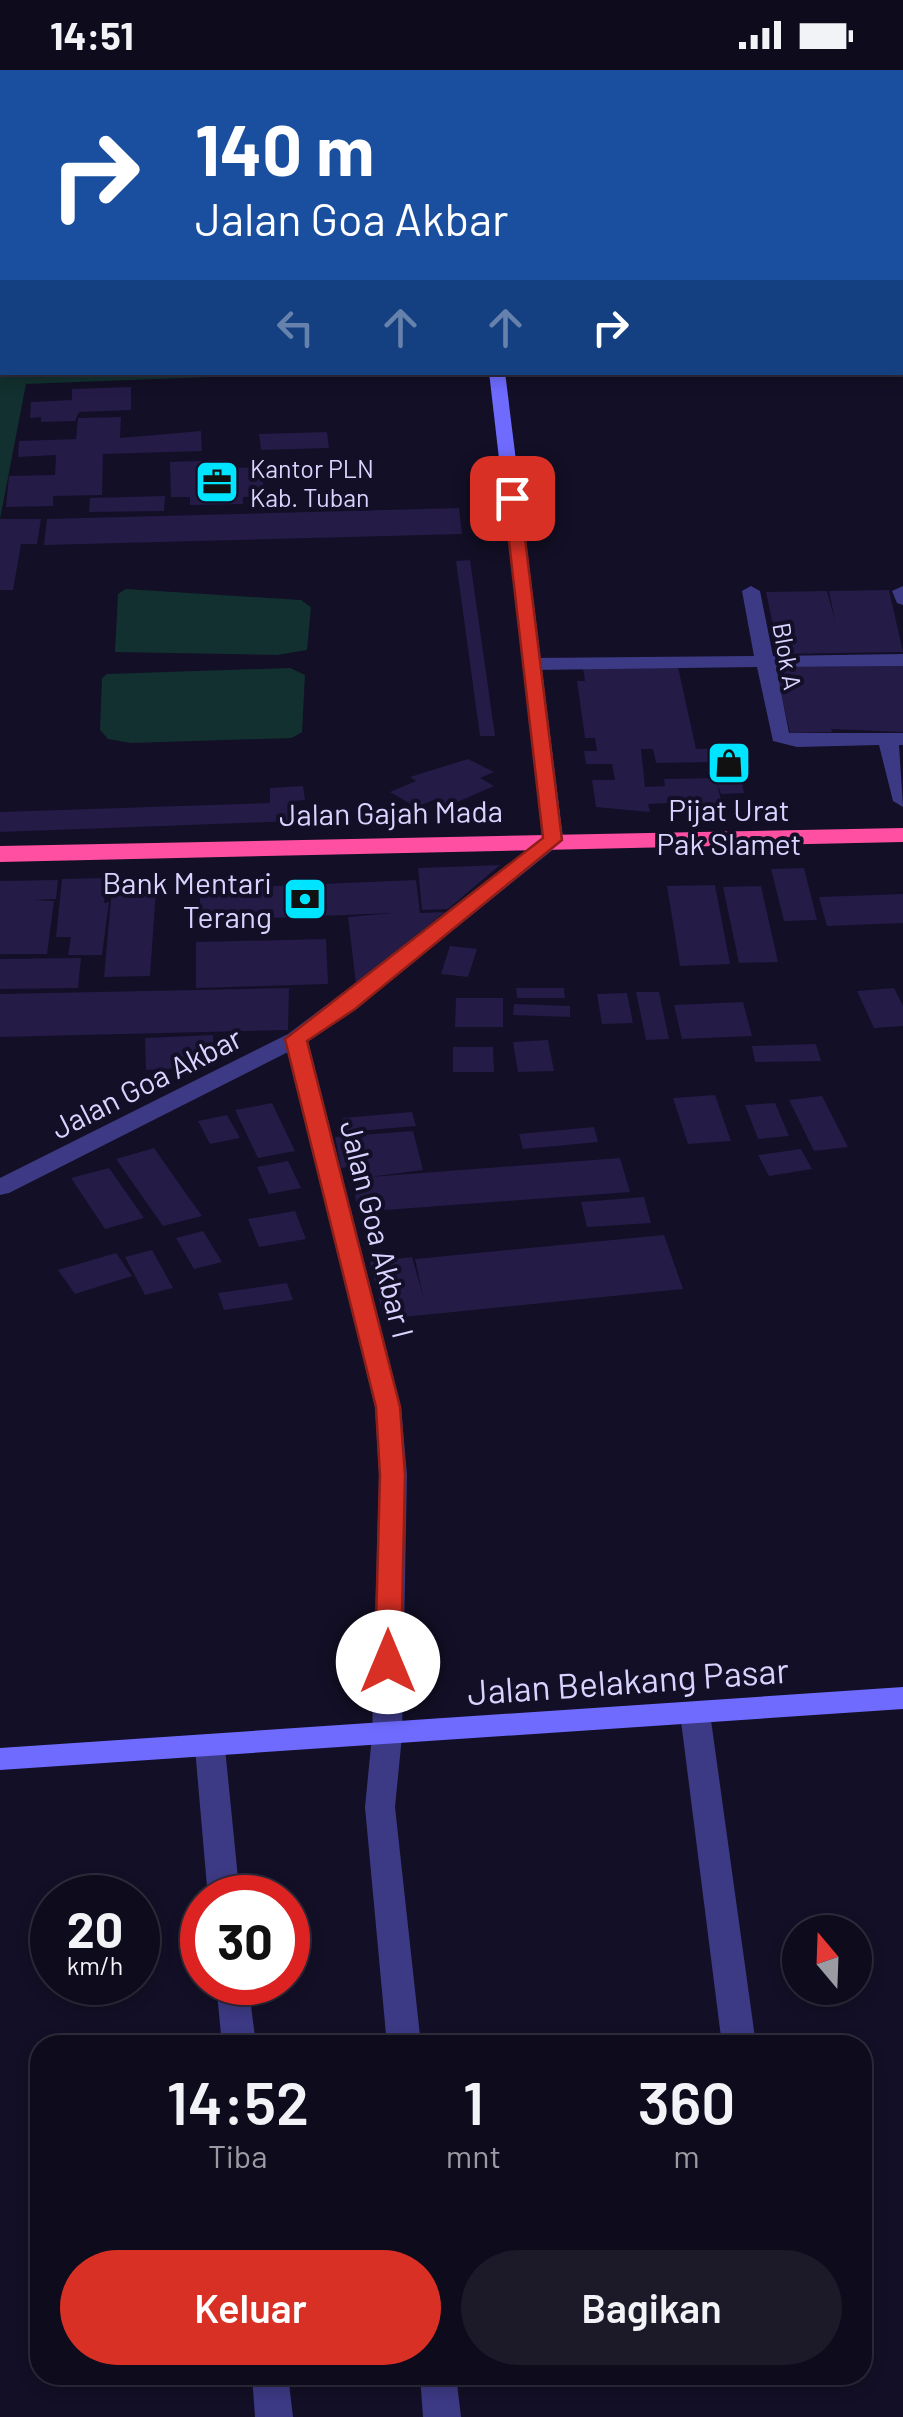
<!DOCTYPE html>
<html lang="id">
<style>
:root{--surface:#0e0b1c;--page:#1c1929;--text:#f1f3f6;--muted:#9b9ba3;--line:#2e2b3b;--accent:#d93025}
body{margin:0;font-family:Barlow,sans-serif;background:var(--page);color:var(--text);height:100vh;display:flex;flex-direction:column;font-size:38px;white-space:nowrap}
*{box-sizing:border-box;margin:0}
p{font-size:32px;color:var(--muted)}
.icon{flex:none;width:55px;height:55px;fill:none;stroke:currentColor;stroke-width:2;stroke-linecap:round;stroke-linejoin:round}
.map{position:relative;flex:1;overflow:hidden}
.side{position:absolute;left:30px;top:1965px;width:842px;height:350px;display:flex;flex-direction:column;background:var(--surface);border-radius:30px;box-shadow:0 5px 15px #0003,0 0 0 2px var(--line)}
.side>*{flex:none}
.banner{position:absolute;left:0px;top:0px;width:905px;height:305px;box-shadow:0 5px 15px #0003,0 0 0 2px var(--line);background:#1a4fa0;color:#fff;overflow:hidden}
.needle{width:65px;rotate:341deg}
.buttons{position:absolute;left:782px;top:1845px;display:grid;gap:20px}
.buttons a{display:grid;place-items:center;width:90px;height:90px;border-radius:50%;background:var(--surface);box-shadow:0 5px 15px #0003,0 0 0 2px var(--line);font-size:50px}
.speed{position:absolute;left:30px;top:1805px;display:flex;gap:20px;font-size:50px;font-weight:700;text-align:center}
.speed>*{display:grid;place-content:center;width:130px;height:130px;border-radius:50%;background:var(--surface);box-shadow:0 5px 15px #0003,0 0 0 2px var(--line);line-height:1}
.speed small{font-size:25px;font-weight:400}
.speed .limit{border:15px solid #d22;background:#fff;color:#111}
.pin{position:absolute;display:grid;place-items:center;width:85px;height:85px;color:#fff;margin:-42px;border-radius:20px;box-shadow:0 5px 15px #0006}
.me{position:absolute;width:110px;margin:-55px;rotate:0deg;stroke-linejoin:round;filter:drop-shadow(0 0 8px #0008)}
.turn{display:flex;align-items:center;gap:35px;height:210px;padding:0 30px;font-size:45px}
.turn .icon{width:130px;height:130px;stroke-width:2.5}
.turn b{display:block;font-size:70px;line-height:85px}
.lanes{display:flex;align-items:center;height:95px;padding:0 30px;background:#0003;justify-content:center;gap:50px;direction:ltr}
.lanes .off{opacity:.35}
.eta{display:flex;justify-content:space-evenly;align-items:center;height:170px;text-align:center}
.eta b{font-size:60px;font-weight:600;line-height:70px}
.cta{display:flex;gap:20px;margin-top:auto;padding:20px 30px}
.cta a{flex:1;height:115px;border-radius:60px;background:var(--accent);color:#fff;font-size:40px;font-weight:600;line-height:115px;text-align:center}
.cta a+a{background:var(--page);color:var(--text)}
.status{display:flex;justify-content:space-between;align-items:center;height:70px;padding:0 50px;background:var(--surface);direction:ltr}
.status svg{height:28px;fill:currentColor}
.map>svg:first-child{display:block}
.green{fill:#12302f}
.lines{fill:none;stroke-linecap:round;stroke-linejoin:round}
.stream{fill:#0c2248;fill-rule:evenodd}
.building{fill:#241b47;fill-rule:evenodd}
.street{fill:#3d3a85;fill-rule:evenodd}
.secondary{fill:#6f6bff;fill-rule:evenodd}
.highway{fill:#ff4fa3;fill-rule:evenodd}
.route{fill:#d93025;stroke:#8d1f18;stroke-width:2.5}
.labels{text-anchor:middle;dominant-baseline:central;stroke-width:8;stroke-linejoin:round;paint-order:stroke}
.far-poi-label{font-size:25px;fill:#d9d4ff;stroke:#130f26;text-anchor:start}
.far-street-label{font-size:25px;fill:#d9d4ff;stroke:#130f26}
.poi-label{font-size:30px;fill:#d9d4ff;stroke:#130f26}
.street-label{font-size:30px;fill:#d9d4ff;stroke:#130f26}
.near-street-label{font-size:35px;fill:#d9d4ff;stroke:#130f26}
</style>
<div class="status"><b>14:51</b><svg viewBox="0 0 49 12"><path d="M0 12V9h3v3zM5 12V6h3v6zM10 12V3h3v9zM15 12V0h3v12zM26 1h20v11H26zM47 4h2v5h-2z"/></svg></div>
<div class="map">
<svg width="903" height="2347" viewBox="0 0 903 2347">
<rect width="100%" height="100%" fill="#130f26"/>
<!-- green -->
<g class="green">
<polygon points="0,274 2,302 220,303 210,307 26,314 0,449"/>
<polygon points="126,519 301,530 311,537 307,580 277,585 115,582 118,524"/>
<polygon points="290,598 305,605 302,662 292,668 131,673 108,669 100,660 102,608 107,604"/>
</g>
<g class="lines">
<!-- stream -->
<rect class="stream" x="0" y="70" width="2" height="5"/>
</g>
<!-- building -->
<g class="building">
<polygon points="131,317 131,340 79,342 75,351 41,352 41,347 30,348 31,332 72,330 72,319"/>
<polygon points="121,347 120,368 201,361 202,381 103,384 102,425 53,426 53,436 6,437 9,406 55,405 56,385 18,387 19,371 76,369 78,348"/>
<polygon points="327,362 329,378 261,380 259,364"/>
<polygon points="226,390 227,398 262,397 264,426 243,427 243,434 190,435 190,427 171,427 170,392"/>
<polygon points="165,426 164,441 89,442 90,428"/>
<polygon points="459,438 462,464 44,475 47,449"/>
<polygon points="0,449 41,449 37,474 21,474 13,520 0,520"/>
<polygon points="470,490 495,666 480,666 456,491"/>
<polygon points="889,520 903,582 779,584 766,522 827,521 835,551 829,521"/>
<polygon points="903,596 903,662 831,659 832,662 790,663 775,597"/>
<path d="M678 597 696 679 741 678 749 708H741L744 723 721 724 717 713 723 740 689 741 688 735 668 733 648 734 650 742 596 737 592 710H615L612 694H586L584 681H597L595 668H585L577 611H585L583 598ZM641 679H653L656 693 714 692 717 708 664 709 665 716 645 717Z"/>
<polygon points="468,689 494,702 480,708 494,716 446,737 434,730 416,737 390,722 416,711 410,707"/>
<polygon points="303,716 305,730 293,731 294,751 0,762 0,742 270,733 270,718"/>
<polygon points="500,795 448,839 422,840 418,798"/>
<polygon points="804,798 817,850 784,851 771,799"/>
<polygon points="157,806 150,906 104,907 113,807"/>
<polygon points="107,808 104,833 109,832 102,885 68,885 71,867 56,867 62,809"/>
<polygon points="58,810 56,829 33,830 54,831 47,884 0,884 0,811"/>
<polygon points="416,810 420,843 445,842 356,914 348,847 393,843 200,851 200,819"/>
<polygon points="715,815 730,894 680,896 667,816"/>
<polygon points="761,816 778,892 739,893 723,817"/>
<polygon points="903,824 903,853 827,856 819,827"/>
<polygon points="326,869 328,914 196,918 196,872"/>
<polygon points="450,876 477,879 468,907 441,904"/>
<polygon points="81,888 78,918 0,919 0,889"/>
<polygon points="289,918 288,960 0,967 0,924"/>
<polygon points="516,918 564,918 565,928 517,928"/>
<polygon points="894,918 903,936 903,956 874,958 857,921"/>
<polygon points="636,922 659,922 669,969 646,970"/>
<polygon points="627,923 633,953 602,954 597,924"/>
<polygon points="456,928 503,928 503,957 455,957"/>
<polygon points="743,932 752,966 682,969 674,935"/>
<polygon points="514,934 570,936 570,947 513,945"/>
<polygon points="213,965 214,996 146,1000 145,968"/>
<polygon points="548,970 554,1001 518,1002 513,972"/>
<polygon points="816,974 821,991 755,992 752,976"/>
<polygon points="453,977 493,977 494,1002 453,1002"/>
<polygon points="715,1025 731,1071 688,1074 673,1028"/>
<polygon points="822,1026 848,1077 814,1081 789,1030"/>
<polygon points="272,1033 295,1081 258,1088 235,1040"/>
<polygon points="775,1033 789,1066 758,1069 745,1035"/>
<polygon points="412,1042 416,1056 346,1062 343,1048"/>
<polygon points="227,1045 240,1068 210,1074 198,1051"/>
<polygon points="594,1057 598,1072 523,1079 519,1064"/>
<polygon points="413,1061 423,1100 369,1107 620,1088 630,1122 358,1142 352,1107 348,1097 341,1098 335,1067"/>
<polygon points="154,1078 177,1111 202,1146 163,1156 116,1089"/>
<polygon points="801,1079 812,1099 769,1106 758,1085"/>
<polygon points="288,1091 301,1118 269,1124 257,1097"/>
<polygon points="109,1098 144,1148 105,1159 71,1108"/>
<polygon points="644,1127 651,1153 587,1157 581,1132"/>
<polygon points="295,1141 306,1169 259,1177 248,1149"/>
<polygon points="203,1161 222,1192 194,1199 176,1168"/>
<polygon points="664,1165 683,1219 384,1249 370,1192 412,1187 423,1226 415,1189"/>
<polygon points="152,1180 173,1218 145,1225 125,1187"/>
<polygon points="116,1183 132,1206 75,1224 58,1200"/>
<polygon points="287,1213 293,1230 224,1240 218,1223"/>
</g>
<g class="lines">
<!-- street -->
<g class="street">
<polygon points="732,0 744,0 745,2 733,2"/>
<rect x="0" y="21" width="2" height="8"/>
<rect x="0" y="195" width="2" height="8"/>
<rect x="902" y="207" width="1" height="10"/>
<rect x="0" y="245" width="2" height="10"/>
<polygon points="751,516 760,521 773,586 903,584 903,596 776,597 789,663 903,663 903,675 899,675 903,737 893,731 879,675 797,677 773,671 757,597 532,600 522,594 532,588 754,586 742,521"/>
<polygon points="903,516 903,535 897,533 892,521"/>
<polygon points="553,764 563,770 560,774 355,939 308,971 401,1337 407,1405 402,1666 395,1737 421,1975 387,1975 365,1737 372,1666 379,1405 375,1337 288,982 9,1123 0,1125 0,1108 288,964"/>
<polygon points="695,1632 706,1635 710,1643 756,1975 722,1975 680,1643 684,1635"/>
<polygon points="210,1667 221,1670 225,1678 240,1828 208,1828 195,1678 199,1670"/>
<polygon points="216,1912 248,1912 256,1975 222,1975"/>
<polygon points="252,2305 288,2305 293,2347 255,2347"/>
<polygon points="420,2305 456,2305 461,2347 423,2347"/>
</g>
<!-- secondary -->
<g class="secondary">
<rect x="438" y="0" width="12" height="2"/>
<polygon points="489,302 505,302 563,770 553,776 543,770"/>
<polygon points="903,1617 903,1639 0,1700 0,1678"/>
</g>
<!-- highway -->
<polygon class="highway" points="903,758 903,772 0,792 0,776"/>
</g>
<!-- route -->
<polygon class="route" points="512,424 520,428 562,770 355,939 307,971 400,1337 405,1405 401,1592 388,1602 375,1592 380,1405 376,1337 285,969 543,768 504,428"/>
<!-- icons -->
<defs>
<symbol id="office-square" viewBox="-11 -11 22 22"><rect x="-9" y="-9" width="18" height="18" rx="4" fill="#00e5ff" stroke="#130f26"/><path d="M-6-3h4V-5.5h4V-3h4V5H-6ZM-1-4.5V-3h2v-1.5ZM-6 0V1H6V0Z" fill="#111"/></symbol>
<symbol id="shop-square" viewBox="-11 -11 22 22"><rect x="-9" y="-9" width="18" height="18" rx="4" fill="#00e5ff" stroke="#130f26"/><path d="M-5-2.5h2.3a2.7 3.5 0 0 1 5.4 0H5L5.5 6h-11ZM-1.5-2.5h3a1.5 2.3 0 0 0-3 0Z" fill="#111"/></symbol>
<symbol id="bank-square" viewBox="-11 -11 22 22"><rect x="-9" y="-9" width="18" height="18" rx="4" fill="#00e5ff" stroke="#130f26"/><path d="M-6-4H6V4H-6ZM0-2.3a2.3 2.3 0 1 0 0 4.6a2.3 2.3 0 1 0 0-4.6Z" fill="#111"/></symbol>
</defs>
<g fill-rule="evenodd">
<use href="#office-square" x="192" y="387" width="50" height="50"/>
<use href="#shop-square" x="704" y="668" width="50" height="50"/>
<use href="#bank-square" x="280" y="804" width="50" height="50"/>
</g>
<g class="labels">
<!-- far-poi labels -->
<g class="far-poi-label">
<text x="250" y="398">Kantor PLN<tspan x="250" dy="29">Kab. Tuban</tspan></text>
</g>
<!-- far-street labels -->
<g class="far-street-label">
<text transform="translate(788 586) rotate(80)">Blok A</text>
</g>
<!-- poi labels -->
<g class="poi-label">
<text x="729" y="739">Pijat Urat<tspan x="729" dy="34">Pak Slamet</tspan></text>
<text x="272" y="812" text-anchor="end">Bank Mentari<tspan x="272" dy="34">Terang</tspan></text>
</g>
<!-- street labels -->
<g class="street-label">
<text transform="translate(391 742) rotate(-1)">Jalan Gajah Mada</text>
<text transform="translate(146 1012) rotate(-27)">Jalan Goa Akbar</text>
<text transform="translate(378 1159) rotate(76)">Jalan Goa Akbar I</text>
</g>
<!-- near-street labels -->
<g class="near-street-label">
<text transform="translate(628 1610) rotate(-4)">Jalan Belakang Pasar</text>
</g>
</g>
</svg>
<div class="buttons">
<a><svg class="needle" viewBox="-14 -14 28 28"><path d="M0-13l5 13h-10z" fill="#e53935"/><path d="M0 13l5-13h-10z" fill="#9b9ba3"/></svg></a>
</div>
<div class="speed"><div>20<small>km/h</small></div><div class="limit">30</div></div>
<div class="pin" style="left:512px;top:428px;background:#d93025"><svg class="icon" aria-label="arrive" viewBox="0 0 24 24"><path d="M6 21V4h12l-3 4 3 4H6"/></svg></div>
<svg class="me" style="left:388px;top:1592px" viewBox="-20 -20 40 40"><circle r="19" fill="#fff"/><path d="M0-13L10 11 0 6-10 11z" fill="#d93025"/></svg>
<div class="banner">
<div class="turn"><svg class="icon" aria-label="right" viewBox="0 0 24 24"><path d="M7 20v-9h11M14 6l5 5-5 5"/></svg><div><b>140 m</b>Jalan Goa Akbar</div></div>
<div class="lanes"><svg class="icon off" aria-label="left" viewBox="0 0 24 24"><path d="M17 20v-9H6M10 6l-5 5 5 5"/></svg><svg class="icon off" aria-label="ahead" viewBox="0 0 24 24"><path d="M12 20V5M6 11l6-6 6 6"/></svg><svg class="icon off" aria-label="ahead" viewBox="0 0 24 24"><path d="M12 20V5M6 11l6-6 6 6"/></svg><svg class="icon" aria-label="right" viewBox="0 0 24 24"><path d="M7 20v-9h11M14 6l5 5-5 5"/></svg></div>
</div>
<section class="side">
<div class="eta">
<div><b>14:52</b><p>Tiba</p></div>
<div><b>1</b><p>mnt</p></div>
<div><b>360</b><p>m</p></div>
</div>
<div class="cta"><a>Keluar</a><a>Bagikan</a></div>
</section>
</div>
